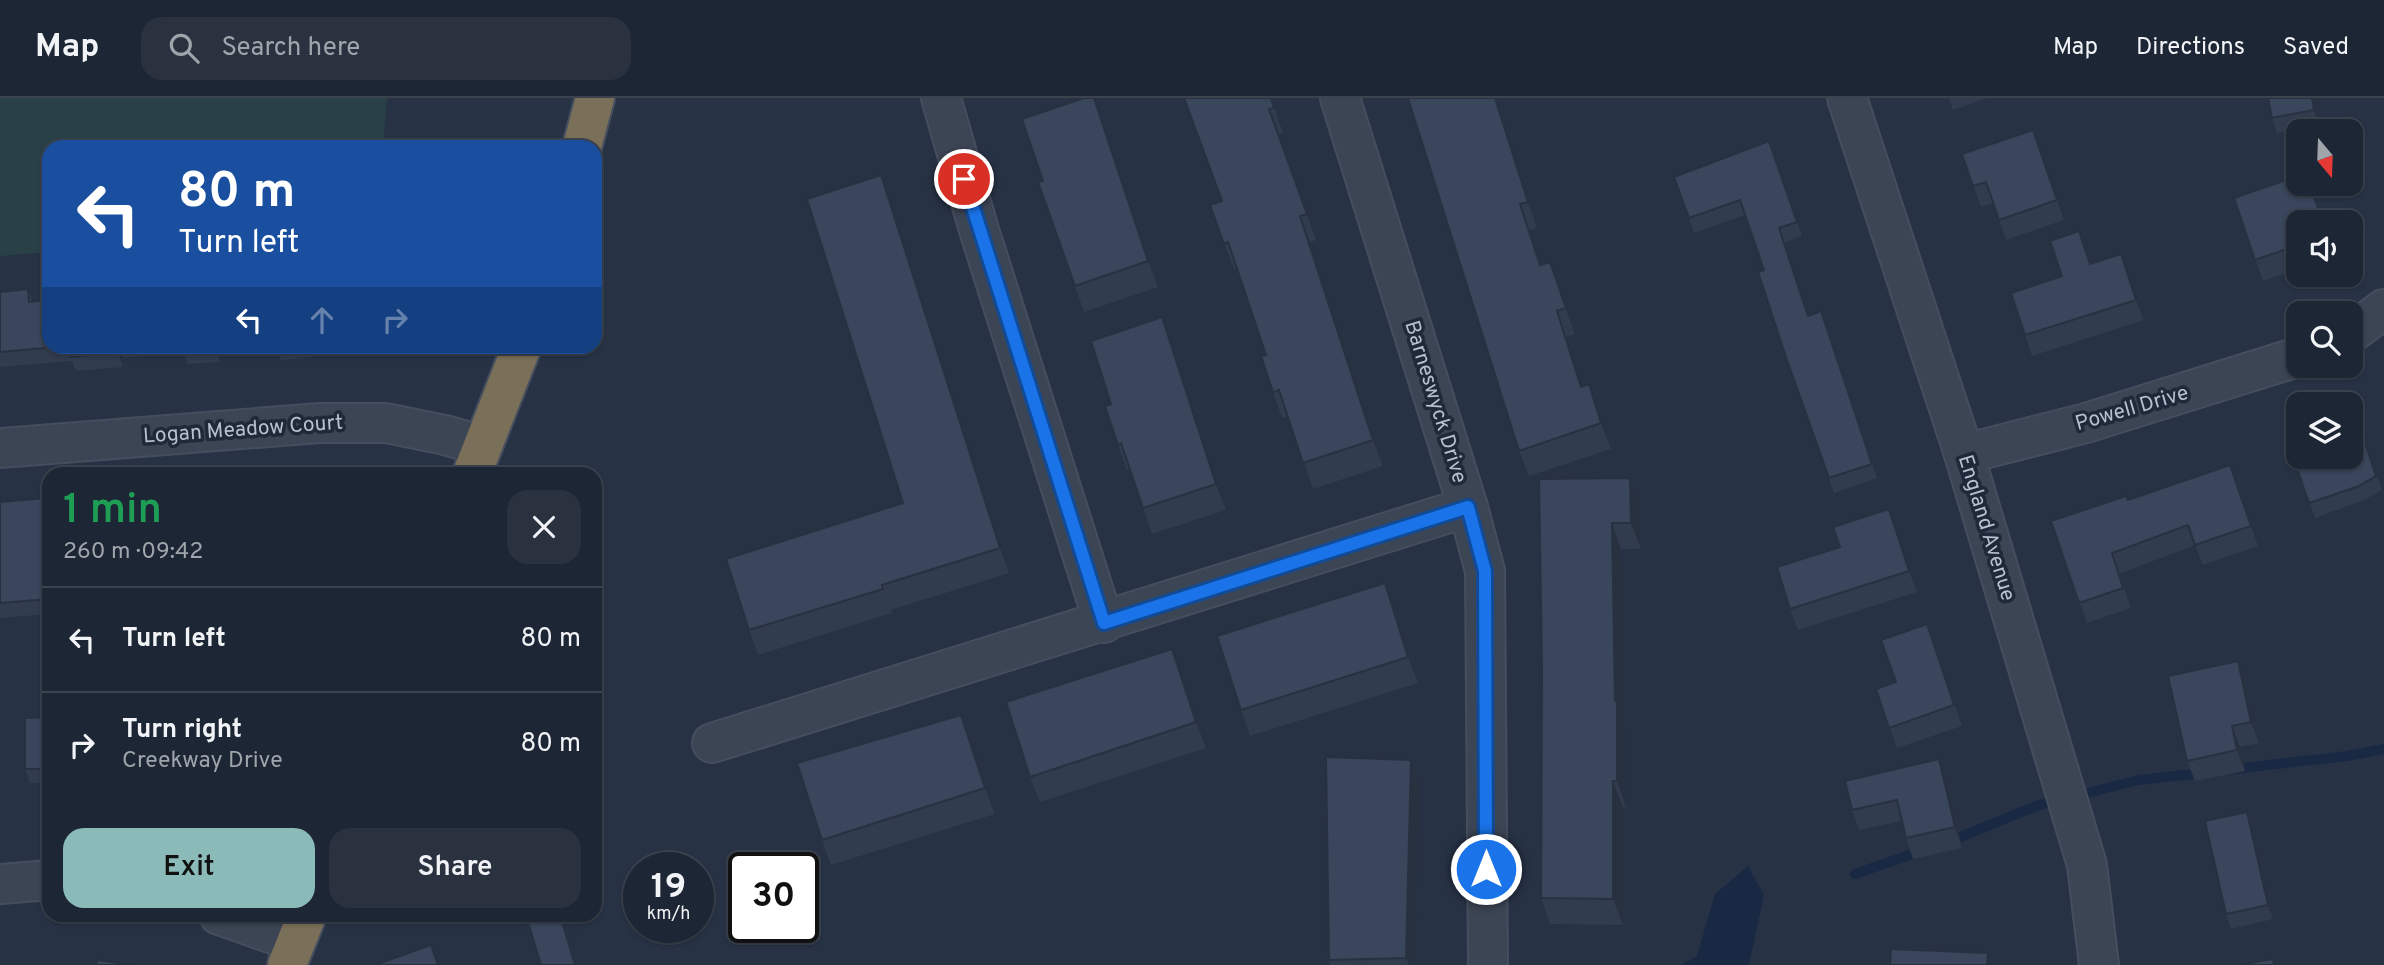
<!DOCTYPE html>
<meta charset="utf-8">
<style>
:root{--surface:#1d2634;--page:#2a3240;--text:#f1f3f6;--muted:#a0a5ac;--line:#3b434f;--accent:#8bbbb9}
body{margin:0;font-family:Overpass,sans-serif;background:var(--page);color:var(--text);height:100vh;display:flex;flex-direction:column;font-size:26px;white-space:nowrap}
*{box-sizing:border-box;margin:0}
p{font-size:23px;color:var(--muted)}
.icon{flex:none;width:38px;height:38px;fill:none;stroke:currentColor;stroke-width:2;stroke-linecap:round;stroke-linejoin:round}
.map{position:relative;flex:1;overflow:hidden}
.details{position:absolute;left:42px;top:369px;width:560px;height:455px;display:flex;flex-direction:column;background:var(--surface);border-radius:21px;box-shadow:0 2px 5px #0004,0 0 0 2px var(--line)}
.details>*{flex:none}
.top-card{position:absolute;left:42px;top:42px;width:560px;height:214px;border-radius:21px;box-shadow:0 2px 5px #0004,0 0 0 2px var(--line);background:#1a4fa0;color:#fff;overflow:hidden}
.needle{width:46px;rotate:161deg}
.buttons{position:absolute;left:2286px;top:21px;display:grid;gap:14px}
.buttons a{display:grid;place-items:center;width:77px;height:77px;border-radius:14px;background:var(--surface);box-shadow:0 2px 5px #0004,0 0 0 2px var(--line);font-size:35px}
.speed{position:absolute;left:623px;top:754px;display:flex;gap:14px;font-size:35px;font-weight:700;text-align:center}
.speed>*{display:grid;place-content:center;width:91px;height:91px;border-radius:50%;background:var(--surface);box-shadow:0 2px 5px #0004,0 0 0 2px var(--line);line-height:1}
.speed small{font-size:18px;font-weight:400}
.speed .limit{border:4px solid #111;border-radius:10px;background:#fff;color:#111}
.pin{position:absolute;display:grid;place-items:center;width:60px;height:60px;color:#fff;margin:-30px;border:4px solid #fff;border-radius:50%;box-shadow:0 2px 7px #0007}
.me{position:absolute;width:77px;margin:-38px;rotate:0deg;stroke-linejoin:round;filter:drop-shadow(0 0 5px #0008)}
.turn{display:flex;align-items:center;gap:24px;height:147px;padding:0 21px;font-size:32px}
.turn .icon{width:91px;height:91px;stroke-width:2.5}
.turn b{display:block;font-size:49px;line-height:60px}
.lanes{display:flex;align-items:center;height:66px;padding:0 21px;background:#0003;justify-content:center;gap:35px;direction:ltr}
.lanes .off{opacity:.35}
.round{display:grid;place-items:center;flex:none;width:74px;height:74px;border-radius:21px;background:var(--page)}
.head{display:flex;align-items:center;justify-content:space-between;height:119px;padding:0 21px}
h1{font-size:42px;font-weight:600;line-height:52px;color:#1e9e55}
.primary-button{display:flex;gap:14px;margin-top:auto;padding:14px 21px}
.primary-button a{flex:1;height:80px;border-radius:21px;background:var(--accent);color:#111;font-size:28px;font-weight:600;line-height:80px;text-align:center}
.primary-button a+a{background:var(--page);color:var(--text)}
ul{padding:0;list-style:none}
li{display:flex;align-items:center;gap:21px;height:105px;padding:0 21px;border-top:2px solid var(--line)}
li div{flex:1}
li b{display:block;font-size:26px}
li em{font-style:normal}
header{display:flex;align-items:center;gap:42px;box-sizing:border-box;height:98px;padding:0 35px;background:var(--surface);border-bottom:2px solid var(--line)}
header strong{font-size:33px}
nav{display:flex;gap:38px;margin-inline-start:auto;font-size:24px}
.search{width:490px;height:63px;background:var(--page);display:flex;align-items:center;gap:18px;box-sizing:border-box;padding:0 24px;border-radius:21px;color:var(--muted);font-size:26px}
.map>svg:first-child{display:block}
.green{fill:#294146}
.water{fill:#192944}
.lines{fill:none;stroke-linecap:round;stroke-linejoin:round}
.stream{stroke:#192944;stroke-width:10}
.minor-casing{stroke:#454e5e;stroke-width:42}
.highway-casing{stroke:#464f5f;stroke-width:42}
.minor{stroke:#3c4554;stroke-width:38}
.highway{stroke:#7a6f58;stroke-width:38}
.wall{fill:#313c4e}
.shaded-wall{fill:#283140}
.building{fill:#39465b;stroke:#283140;stroke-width:2}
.route-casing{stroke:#114b97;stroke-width:18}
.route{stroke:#1a73e8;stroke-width:12}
.labels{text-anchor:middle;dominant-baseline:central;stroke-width:7;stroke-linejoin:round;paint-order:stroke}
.street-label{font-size:21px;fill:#b9c0ce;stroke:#20293a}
</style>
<header>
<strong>Map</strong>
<div class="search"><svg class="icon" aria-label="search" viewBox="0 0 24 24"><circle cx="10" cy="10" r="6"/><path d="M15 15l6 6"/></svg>Search here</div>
<nav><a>Map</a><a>Directions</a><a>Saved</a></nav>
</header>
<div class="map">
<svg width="2384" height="867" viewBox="0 0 2384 867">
<rect width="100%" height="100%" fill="#273245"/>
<!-- green -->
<polygon class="green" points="0,0 387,0 383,49 49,49 49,154 0,158"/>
<!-- water -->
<polygon class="water" points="1748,768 1764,797 1749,867 1680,867 1697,858 1715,796"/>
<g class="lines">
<!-- stream -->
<g class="stream">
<polyline points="2234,671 2347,658 2384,651"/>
<polyline points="2076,698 2138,682 2202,675"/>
<polyline points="1948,744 2036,708 2061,701"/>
<polyline points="1855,776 1924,752"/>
</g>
<defs>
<g id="minor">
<polyline points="941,0 979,132 1104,525"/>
<polyline points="1340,0 1468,409 1485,473 1488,867"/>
<polyline points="1847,0 1964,356 2087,767 2099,867"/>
<polyline points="2350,236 2384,211"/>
<polyline points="0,350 320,325 386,325 445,337 483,348"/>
<polyline points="1964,356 2086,325 2298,259"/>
<polyline points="712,645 1468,409"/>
<polyline points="0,786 49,782"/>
<polyline points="219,817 296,844"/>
</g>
<g id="highway">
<polyline points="582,49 595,0"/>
<polyline points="472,376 522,248"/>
<polyline points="287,867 307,817"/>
</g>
</defs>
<!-- minor casing -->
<use href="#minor" class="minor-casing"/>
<!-- highway casing -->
<use href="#highway" class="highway-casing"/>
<!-- minor -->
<use href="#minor" class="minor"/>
<!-- highway -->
<use href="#highway" class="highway"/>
</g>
<!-- wall -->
<g class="wall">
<polygon points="1094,0 1158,189 1084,214 1038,84 1043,83"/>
<polygon points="1271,0 1283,35 1279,37 1316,142 1310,144 1383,368 1313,391 1288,318 1282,320 1273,294 1266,257 1237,170 1234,171 1210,107 1222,103"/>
<polygon points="1496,0 1537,130 1529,132 1541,167 1550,164 1575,236 1566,239 1582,289 1589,286 1611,351 1529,378 1519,353"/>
<polygon points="1949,0 1988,0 1953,12"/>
<polygon points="2268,0 2314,0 2319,26 2277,35 2272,20"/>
<polygon points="2033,32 2064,122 2006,142 1993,105 1981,109 1962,56"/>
<polygon points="1769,43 1802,138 1784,145 1809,218 1821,213 1877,380 1834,395 1787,262 1764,172 1745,117 1694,135 1674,79"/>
<polygon points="881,77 890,102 1009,475 891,512 892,515 758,557 749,532 903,405"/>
<polygon points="2234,100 2298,124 2298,171 2263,183"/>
<polygon points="2091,166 2129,176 2144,222 2032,258 2025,237 2062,178"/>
<polygon points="28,191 49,248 360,248 313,255 313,259 281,262 277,251 220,256 220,264 188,266 184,255 123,260 123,269 76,273 72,263 0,269 0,194"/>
<polygon points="1162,219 1226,412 1152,436 1130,371 1127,372 1118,347 1111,306"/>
<polygon points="2360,329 2382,392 2364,402 2315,420 2291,353"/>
<polygon points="2230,367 2258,448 2203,467 2195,447 2119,476 2131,510 2087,525 2051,423 2128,402"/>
<polygon points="1630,380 1640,406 1641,451 1621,451 1624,622 1626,629 1626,709 1623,709 1623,827 1550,826 1541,800 1542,572"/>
<polygon points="0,404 49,406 49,516 0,520"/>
<polygon points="1897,431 1917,494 1798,532 1790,511"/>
<polygon points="1385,485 1394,511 1418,585 1250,638 1241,612"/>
<polygon points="1934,547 1962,628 1897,650 1876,591 1896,584"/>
<polygon points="2238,563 2245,583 2259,645 2240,649 2245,673 2195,683 2187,663"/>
<polygon points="1182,577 1206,650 1040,704 1030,679"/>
<polygon points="961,617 995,716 831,767 822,742"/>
<polygon points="49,619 49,685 30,685 25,671"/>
<polygon points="1411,662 1420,687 1416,867 1330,867 1329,862"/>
<polygon points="1947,681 1962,750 1913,761 1906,740 1902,723 1859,732 1852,712"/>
<polygon points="2247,714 2252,728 2273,821 2231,831 2226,816"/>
</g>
<!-- shaded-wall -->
<g class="shaded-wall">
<polygon points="1094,0 1102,23 1158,189 1148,163"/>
<polygon points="1495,0 1496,0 1537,130 1528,104"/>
<polygon points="2312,0 2314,0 2319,26 2314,12"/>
<polygon points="881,77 890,102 1009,475 1000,450"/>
<polygon points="1300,118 1310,144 1383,368 1373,342"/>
<polygon points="2121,156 2129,176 2144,222 2136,202"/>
<polygon points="1550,164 1560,190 1575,236 1566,210"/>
<polygon points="1557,213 1566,239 1591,315 1581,289"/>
<polygon points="1162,219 1171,245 1226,412 1216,386"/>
<polygon points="118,248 123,260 123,269 118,254"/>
<polygon points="215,248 217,248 220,256 220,264"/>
<polygon points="1589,286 1598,312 1611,351 1601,325"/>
<polygon points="1630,380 1640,406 1641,451 1631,425"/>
<polygon points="1889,411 1897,431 1917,494 1909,473"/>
<polygon points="1612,425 1621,451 1624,622 1626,629 1626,709 1617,683"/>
<polygon points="1385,485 1394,511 1418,585 1408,559"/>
<polygon points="1172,551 1182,577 1206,650 1196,624"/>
<polygon points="2238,563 2245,583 2259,645 2251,624"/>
<polygon points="961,617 971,643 995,716 985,690"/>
<polygon points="2232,628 2240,649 2245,673 2237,652"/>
<polygon points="1939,661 1947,681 1962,750 1955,729"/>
<polygon points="1411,662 1420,687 1416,867 1409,867 1406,860"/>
<polygon points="1613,683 1623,709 1623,827 1613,801"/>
<polygon points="2247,714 2252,728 2273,821 2268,807"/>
<polygon points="1988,855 1992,867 1987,867"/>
</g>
<!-- building -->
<g class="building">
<polygon points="1084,0 1094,0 1148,163 1075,188 1038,84 1043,83 1022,21"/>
<polygon points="1184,0 1271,0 1274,10 1269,11 1307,116 1300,118 1373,342 1303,365 1279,292 1273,294 1261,258 1266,257 1228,144 1224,146 1210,107 1222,103"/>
<polygon points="1408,0 1495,0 1528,104 1520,106 1540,167 1550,164 1566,210 1557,213 1581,289 1589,286 1601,325 1519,353"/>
<polygon points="2268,0 2312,0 2314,12 2272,20"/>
<polygon points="2033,32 2057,102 1999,122 1986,84 1973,88 1962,56"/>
<polygon points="1769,43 1797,124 1779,130 1808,218 1821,213 1872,366 1829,380 1787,262 1758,174 1764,172 1740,102 1689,120 1674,79"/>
<polygon points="881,77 1000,450 882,487 883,491 749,532 726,461 903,405 807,101"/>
<polygon points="2298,78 2298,86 2309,86 2323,124 2298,124 2298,147 2255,162 2234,100"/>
<polygon points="2079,133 2090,166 2121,156 2136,202 2025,237 2011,195 2062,178 2050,143"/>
<polygon points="28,191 29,204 49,202 49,248 67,248 0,254 0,194"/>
<polygon points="1162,219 1216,386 1143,410 1121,345 1118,347 1105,308 1111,306 1091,243"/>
<polygon points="70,248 118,248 118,254 71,259"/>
<polygon points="182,248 215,248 215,250 183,251"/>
<polygon points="2360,329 2376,378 2359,388 2309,405 2291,353 2298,351 2298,359 2350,359 2350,332"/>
<polygon points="2230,367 2251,428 2195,447 2188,427 2112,455 2123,490 2079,505 2051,423 2126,398 2128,402"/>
<polygon points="1630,380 1631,425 1612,425 1615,603 1617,603 1617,683 1613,683 1613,801 1541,800 1542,572 1539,381"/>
<polygon points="47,400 47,408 49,407 49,501 0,505 0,404"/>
<polygon points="1889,411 1909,473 1790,511 1777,469 1840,449 1833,429"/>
<polygon points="1385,485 1408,559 1241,612 1217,538"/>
<polygon points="1927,526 1954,607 1889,630 1876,591 1896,584 1881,542"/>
<polygon points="1172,551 1196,624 1030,679 1006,604"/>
<polygon points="2238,563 2251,624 2232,628 2237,652 2187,663 2168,578"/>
<polygon points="961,617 985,690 822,742 797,665"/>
<polygon points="49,619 49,671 25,671 25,620"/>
<polygon points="1326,659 1411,662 1406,860 1329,862"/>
<polygon points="1939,661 1955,729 1906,740 1897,702 1852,712 1845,683"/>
<polygon points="2247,714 2268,807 2226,816 2205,723"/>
<polygon points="550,817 560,817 575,867 541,867 528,824"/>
<polygon points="431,847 438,867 375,867"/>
<polygon points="1891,851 1988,855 1987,867 1890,867"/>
<polygon points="2273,861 2274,867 2238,867"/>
<polygon points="97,862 133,867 96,867"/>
</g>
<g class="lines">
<defs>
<polyline id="route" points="964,81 1104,525 1468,409 1485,473 1486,771"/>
</defs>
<!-- route casing -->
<use href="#route" class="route-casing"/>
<!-- route -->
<use href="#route" class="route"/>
</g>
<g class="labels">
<!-- street labels -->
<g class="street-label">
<text transform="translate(1435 304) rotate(73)">Barneswyck Drive</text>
<text transform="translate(2132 311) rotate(-16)">Powell Drive</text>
<text transform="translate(243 332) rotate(-4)">Logan Meadow Court</text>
<text transform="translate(1986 430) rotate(73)">England Avenue</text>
</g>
</g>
</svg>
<div class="buttons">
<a><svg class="needle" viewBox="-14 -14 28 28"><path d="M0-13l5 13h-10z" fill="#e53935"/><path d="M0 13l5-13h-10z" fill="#a0a5ac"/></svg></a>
<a><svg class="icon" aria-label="sound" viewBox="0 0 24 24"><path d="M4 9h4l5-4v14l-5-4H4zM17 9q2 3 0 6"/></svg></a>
<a><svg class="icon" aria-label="search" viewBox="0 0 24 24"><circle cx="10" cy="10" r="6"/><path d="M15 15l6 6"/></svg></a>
<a><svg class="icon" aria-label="layers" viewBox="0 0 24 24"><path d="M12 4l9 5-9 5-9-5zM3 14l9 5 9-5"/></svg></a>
</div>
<div class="speed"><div>19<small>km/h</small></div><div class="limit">30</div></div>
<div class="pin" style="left:964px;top:81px;background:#d93025"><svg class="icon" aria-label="arrive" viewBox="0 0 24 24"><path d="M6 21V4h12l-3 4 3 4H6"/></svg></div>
<svg class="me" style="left:1486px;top:771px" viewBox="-20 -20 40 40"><circle r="17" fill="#1a73e8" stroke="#fff" stroke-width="3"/><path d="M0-11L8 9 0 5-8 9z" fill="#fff"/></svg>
<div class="top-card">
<div class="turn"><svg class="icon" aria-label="left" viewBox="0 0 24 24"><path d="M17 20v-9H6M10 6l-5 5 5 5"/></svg><div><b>80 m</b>Turn left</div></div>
<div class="lanes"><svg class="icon" aria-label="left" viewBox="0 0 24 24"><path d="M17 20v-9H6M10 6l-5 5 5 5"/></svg><svg class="icon off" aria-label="ahead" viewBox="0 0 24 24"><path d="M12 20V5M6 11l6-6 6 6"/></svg><svg class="icon off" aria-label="right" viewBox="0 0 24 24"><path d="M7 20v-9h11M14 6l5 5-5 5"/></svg></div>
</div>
<section class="details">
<div class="head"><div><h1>1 min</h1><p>260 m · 09:42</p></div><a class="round"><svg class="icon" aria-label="close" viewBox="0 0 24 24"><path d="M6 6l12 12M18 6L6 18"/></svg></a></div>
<ul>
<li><svg class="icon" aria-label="left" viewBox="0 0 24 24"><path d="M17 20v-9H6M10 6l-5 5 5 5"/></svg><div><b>Turn left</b></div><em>80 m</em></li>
<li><svg class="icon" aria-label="right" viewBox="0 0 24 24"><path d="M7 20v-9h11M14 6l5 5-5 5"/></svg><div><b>Turn right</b><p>Creekway Drive</p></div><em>80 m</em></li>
</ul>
<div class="primary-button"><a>Exit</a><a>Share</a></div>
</section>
</div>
